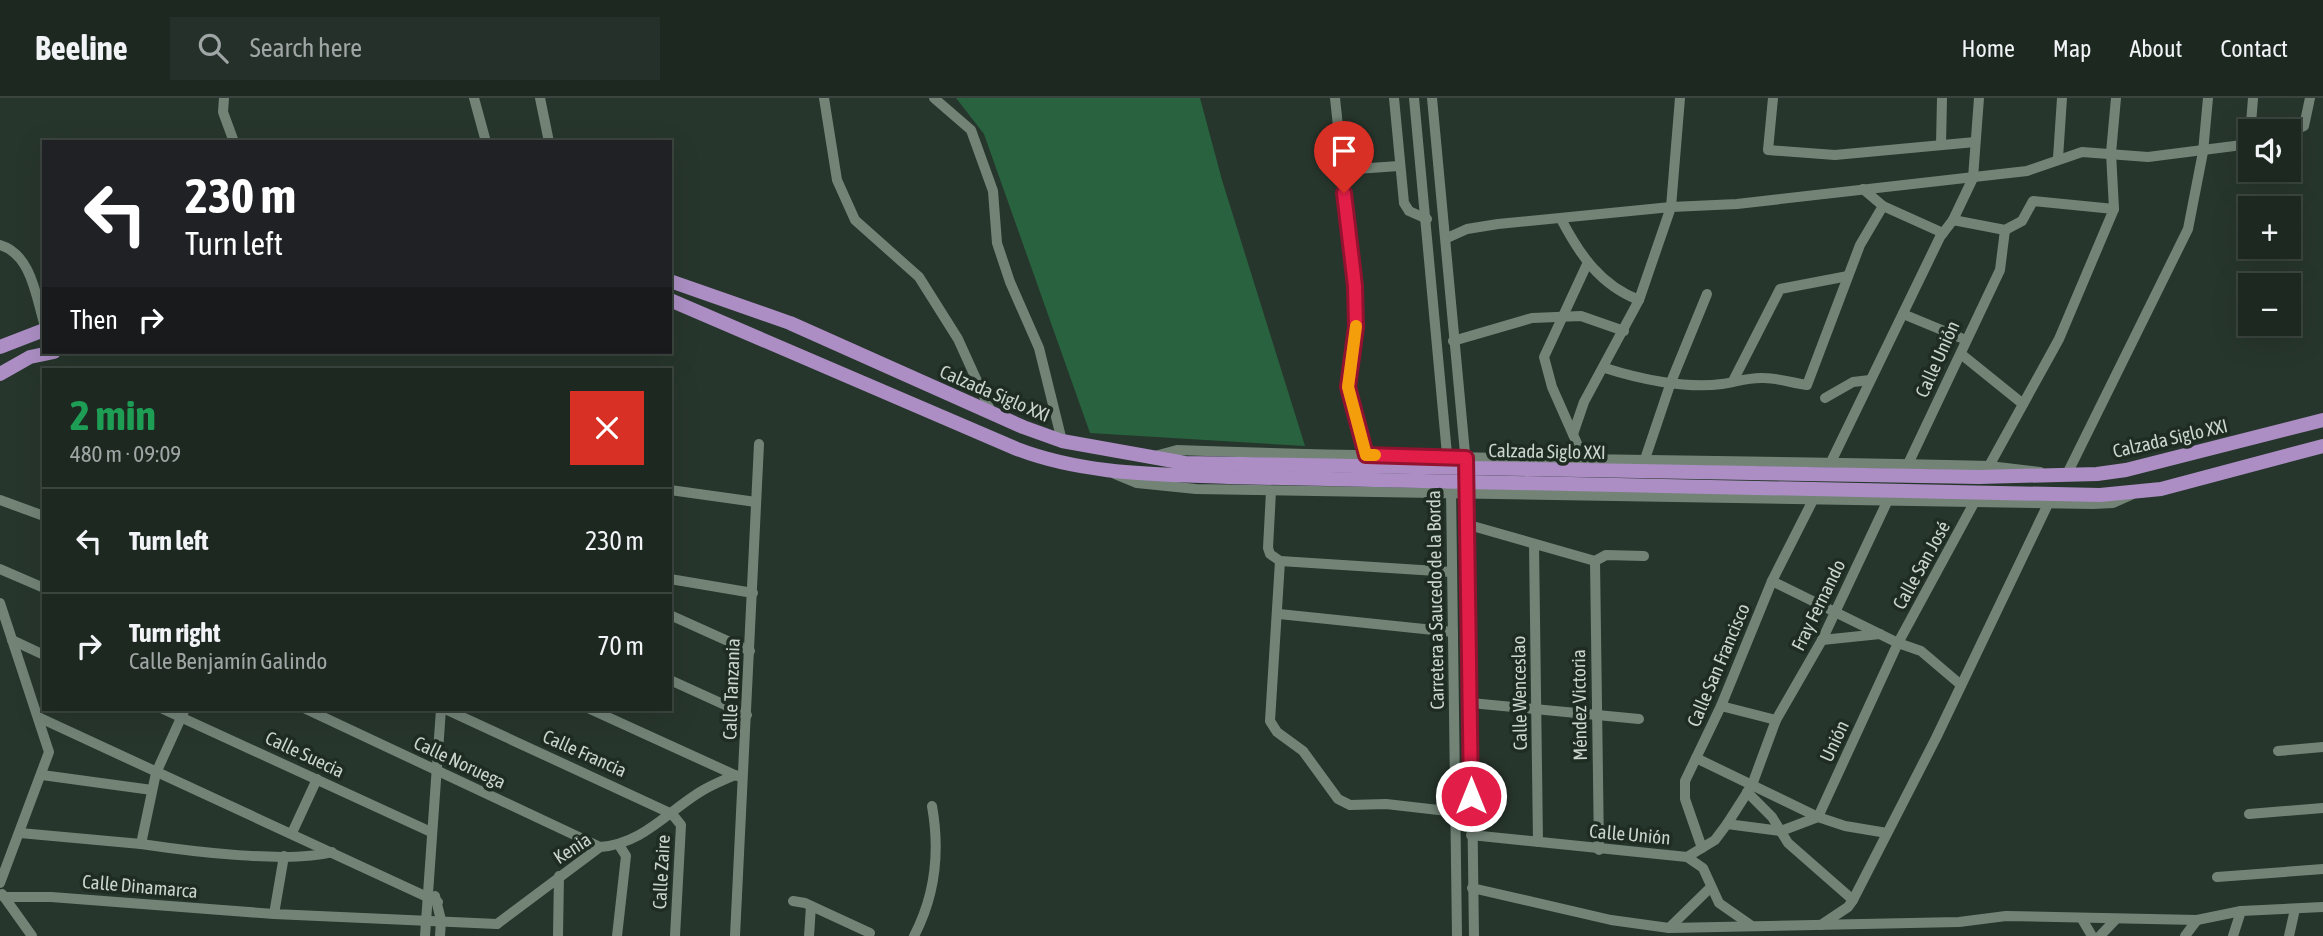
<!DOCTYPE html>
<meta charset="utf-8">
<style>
:root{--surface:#1d2821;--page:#25302a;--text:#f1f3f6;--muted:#a0a6a5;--line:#3b443f}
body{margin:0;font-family:"Asap Condensed",sans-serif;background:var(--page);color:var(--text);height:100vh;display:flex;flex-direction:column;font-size:26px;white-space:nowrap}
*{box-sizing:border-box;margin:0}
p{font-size:23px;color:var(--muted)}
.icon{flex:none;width:38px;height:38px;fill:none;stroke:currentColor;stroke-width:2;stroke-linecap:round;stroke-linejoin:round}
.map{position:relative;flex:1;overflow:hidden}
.panel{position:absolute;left:42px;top:270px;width:630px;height:343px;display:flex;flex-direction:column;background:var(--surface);border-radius:0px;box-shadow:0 7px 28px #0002,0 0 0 2px var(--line)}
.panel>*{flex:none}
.banner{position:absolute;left:42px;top:42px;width:630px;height:214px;border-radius:0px;box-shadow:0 7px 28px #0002,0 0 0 2px var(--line);background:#202124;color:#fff;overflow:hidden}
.fabs{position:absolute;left:2238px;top:21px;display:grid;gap:14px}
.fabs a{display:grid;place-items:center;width:63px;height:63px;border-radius:0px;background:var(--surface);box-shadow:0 7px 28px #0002,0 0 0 2px var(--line);font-size:35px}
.pin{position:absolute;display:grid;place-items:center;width:60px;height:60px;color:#fff;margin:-72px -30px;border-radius:50% 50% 50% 0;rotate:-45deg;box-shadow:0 0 7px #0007}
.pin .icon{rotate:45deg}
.me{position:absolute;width:77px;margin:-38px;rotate:0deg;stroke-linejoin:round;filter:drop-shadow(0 0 5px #0008)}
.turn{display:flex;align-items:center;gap:24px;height:147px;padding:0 28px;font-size:32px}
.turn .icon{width:91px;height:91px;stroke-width:2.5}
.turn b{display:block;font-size:49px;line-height:60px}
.then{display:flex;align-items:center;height:66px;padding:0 28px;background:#0003;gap:14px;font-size:26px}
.round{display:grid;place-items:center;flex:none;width:74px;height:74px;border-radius:0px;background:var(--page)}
.headline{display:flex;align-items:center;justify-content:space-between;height:119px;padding:0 28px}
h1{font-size:42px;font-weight:700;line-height:52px;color:#1e9e55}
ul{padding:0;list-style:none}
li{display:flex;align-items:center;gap:21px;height:105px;padding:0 28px;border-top:2px solid var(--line)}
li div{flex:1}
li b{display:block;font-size:26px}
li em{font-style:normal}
header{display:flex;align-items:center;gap:42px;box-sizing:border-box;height:98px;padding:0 35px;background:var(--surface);border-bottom:2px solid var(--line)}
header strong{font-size:33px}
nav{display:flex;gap:38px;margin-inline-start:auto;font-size:24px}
.search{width:490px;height:63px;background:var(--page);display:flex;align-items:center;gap:18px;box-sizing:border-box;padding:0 24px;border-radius:0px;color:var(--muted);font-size:26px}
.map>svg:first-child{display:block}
.green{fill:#29623e}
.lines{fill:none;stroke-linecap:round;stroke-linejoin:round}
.minor{stroke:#738477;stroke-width:10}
.major{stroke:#ac8ec4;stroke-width:14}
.route-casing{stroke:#92132f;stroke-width:18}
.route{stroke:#e11d48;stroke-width:12}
.slow{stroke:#f59e0b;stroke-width:12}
.labels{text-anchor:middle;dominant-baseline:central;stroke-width:7;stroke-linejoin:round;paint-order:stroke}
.street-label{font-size:19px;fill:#cbd5ce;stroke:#1e2c22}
</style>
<header>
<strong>Beeline</strong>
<div class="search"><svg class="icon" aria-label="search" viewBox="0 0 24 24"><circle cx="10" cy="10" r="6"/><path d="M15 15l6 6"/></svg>Search here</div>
<nav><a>Home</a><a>Map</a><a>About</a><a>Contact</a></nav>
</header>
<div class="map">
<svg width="2323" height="838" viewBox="0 0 2323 838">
<rect width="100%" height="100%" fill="#27362c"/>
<!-- green -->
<polygon class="green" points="956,0 1200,0 1222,82 1305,348 1090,335 984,36"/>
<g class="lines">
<!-- minor -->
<g class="minor">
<polyline points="224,0 223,14 234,44"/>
<polyline points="474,0 486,44"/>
<polyline points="540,0 549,44"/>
<polyline points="824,0 837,82 855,122 919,179 958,241 992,316"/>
<polyline points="934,0 971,32 993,93 997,145 1010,184 1039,250 1062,343"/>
<polyline points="1335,0 1355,188 1356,229 1348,289 1366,357"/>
<polyline points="1394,0 1404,105 1409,113 1427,121"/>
<polyline points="1414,0 1448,367"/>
<polyline points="1432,0 1466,366"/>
<polyline points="1773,0 1768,52 1835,57 1975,44"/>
<polyline points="2253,0 2251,26 2258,33"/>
<polyline points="2289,35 2304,28 2310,0"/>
<polyline points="1941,47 1942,0"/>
<polyline points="2058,60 2062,0"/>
<polyline points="1341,72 1399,68"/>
<polyline points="1863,91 1883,108 1943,135"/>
<path d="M1561 121C1580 157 1600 187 1639 202"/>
<polyline points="1953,122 2005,132 2022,123 2033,103 2114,111"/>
<polyline points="1447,140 1467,131 1498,126 1671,109 1737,106 2027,73 2082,54 2148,59 2250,46"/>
<path d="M0 147C31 156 36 198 44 225"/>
<polyline points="1903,216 1966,242"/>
<polyline points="1453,243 1532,220 1581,218 1624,233"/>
<polyline points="1961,256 2023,306"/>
<path d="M1605 270C1639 281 1686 291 1722 286 1736 284 1749 279 1764 280 1778 280 1792 285 1807 287L1860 147 1883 108"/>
<polyline points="1734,281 1780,191 1848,178"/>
<polyline points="1825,300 1853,284 1870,282"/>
<polyline points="1573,336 1584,304 1639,202 1671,109 1680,0"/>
<path d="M1155 358 1177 352C1448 362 1718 361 1989 368L2040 374"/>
<polyline points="1583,359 1552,289 1544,259 1588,164"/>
<polyline points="1645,361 1671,284 1707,196"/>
<polyline points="1831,364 1940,139 1953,122 1973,80 1979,0"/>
<polyline points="1908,366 2000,172 2005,132"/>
<polyline points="1989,368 2059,241 2114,111 2111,55 2116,0"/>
<polyline points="1115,376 1137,385 1196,391 2093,406 2113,405 2131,397"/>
<polyline points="2067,376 2188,131 2203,54 2208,0"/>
<polyline points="1468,389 1474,838"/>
<polyline points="1451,390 1457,838"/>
<polyline points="670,392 756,404"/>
<polyline points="1271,393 1268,450 1270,456 1280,463 1270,623 1277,634 1303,653 1338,701 1350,707 1386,706 1456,714"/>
<polyline points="0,402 44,418"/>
<polyline points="1469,427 1595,463 1606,457 1644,458"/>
<polyline points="1534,446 1538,744"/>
<polyline points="1280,463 1452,474"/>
<polyline points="1595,463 1599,752"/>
<polyline points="0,471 44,490"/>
<polyline points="670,481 753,495"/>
<polyline points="1772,483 1898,545 1921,553 1961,587"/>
<polyline points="0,505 49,654 0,785"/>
<polyline points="1279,516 1453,534"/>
<polyline points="670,517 750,553"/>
<polyline points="12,542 44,557"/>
<polyline points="1822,542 1880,536"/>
<polyline points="670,582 747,617"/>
<polyline points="1471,605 1639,621"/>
<polyline points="1721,608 1776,622"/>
<polyline points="163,611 431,734"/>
<path d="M185 611 156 675 141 746C188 753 289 766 332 754"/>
<polyline points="306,611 600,749"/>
<polyline points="445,611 672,716 681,727 675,838"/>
<polyline points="590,611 737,678"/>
<polyline points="38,619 438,804"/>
<polyline points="2278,653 2323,649"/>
<polyline points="1696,660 1818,719 1845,728 1887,735"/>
<polyline points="42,677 152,692"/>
<polyline points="1747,694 1772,719 1788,745 1853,802"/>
<polyline points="2249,716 2323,710"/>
<polyline points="1727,726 1752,687 1776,622 1822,542 1887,404"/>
<polyline points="20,735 141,746"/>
<polyline points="292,735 317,681"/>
<polyline points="1471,737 1687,759 1703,770 1719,805 1752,828"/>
<polyline points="1702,750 1685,701 1685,683 1721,608 1772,483 1813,402"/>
<polyline points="284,758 274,816 497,826"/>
<polyline points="1687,759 1715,742 1727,726 1781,733 1818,719 1898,545 1974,405"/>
<polyline points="2217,779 2323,771"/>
<polyline points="1472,790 1611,822 1669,830 1959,824 2006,818 2197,822 2241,813 2323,809"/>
<polyline points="2,796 32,838"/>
<polyline points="435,798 441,822 440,838"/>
<polyline points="4,799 51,799 274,816"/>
<polyline points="793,803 805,805 870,835"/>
<polyline points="2082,821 2092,838"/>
<path d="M497 826 600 749C642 746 666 715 700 694 711 687 724 682 735 677"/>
<polyline points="1821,827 1848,809 1853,802 1936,640 2048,406"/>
<polyline points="1669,830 1711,789"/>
<polyline points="425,838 441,611"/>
<polyline points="558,838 559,778"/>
<polyline points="617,838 626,758 619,747"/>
<polyline points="735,838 759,346"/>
<polyline points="809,838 811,808"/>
<path d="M914 838C935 798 940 753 932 708"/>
<polyline points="2100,838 2116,821"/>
<polyline points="2185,838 2197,822"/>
<polyline points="2233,838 2241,813"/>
<polyline points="2289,838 2295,811"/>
</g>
<!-- major -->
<g class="major">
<polyline points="670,183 790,225 1023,329 1062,343 1185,365 1979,379 2097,376 2126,372 2323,322"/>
<path d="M670 202 1017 351C1085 377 1157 376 1229 379L2100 397 2161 391 2323 348"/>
<polyline points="0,249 44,232"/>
<polyline points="0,276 30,259 54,254"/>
</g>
</g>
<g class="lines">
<defs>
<polyline id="route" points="1344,95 1355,188 1356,229 1348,289 1366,357 1466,360 1471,698"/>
</defs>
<!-- route casing -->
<use href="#route" class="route-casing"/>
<!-- route -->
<use href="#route" class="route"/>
<!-- slow -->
<polyline class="slow" points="1356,228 1348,289 1366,357 1375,357"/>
</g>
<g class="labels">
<!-- street labels -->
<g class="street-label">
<text transform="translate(1937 261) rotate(-66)">Calle Unión</text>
<text transform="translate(995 295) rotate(23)">Calzada Siglo XXI</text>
<text transform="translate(2170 340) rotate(-13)">Calzada Siglo XXI</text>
<text transform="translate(1547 353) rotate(1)">Calzada Siglo XXI</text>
<text transform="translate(1921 467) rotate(-61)">Calle San José</text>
<text transform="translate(1435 502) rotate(-91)">Carretera a Saucedo de la Borda</text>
<text transform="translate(1818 507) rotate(-64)">Fray Fernando</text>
<text transform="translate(1718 567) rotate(-67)">Calle San Francisco</text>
<text transform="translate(731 591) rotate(-88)">Calle Tanzania</text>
<text transform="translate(1519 595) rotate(-91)">Calle Wenceslao</text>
<text transform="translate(1579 607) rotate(-91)">Méndez Victoria</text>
<text transform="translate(1834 643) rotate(-65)">Unión</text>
<text transform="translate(585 655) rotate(24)">Calle Francia</text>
<text transform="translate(305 656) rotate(25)">Calle Suecia</text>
<text transform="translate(460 664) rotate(25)">Calle Noruega</text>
<text transform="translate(1630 736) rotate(5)">Calle Unión</text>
<text transform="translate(572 750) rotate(-33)">Kenia</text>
<text transform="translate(661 774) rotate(-87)">Calle Zaire</text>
<text transform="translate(140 788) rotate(5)">Calle Dinamarca</text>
</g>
</g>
</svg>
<div class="fabs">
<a><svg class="icon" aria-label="sound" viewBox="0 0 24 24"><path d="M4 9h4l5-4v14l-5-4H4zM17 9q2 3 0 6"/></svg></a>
<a>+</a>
<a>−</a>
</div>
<div class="pin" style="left:1344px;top:95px;background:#d93025"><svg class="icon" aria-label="arrive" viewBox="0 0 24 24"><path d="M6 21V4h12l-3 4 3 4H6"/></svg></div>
<svg class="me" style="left:1471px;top:698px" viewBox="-20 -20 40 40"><circle r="17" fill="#e11d48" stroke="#fff" stroke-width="3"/><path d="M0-11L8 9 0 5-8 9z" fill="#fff"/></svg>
<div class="banner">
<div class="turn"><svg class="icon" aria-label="left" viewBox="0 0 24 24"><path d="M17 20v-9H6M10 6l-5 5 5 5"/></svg><div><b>230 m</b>Turn left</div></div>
<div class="then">Then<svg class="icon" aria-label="right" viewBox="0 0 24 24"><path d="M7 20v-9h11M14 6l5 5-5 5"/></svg></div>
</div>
<section class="panel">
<div class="headline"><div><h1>2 min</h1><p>480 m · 09:09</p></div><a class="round" style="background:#d93025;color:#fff"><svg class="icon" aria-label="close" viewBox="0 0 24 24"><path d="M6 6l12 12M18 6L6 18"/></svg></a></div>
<ul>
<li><svg class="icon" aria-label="left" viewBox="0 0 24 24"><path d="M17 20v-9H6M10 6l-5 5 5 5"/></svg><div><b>Turn left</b></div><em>230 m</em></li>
<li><svg class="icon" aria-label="right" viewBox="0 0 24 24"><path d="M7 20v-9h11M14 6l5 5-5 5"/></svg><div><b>Turn right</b><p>Calle Benjamín Galindo</p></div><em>70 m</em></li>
</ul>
</section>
</div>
